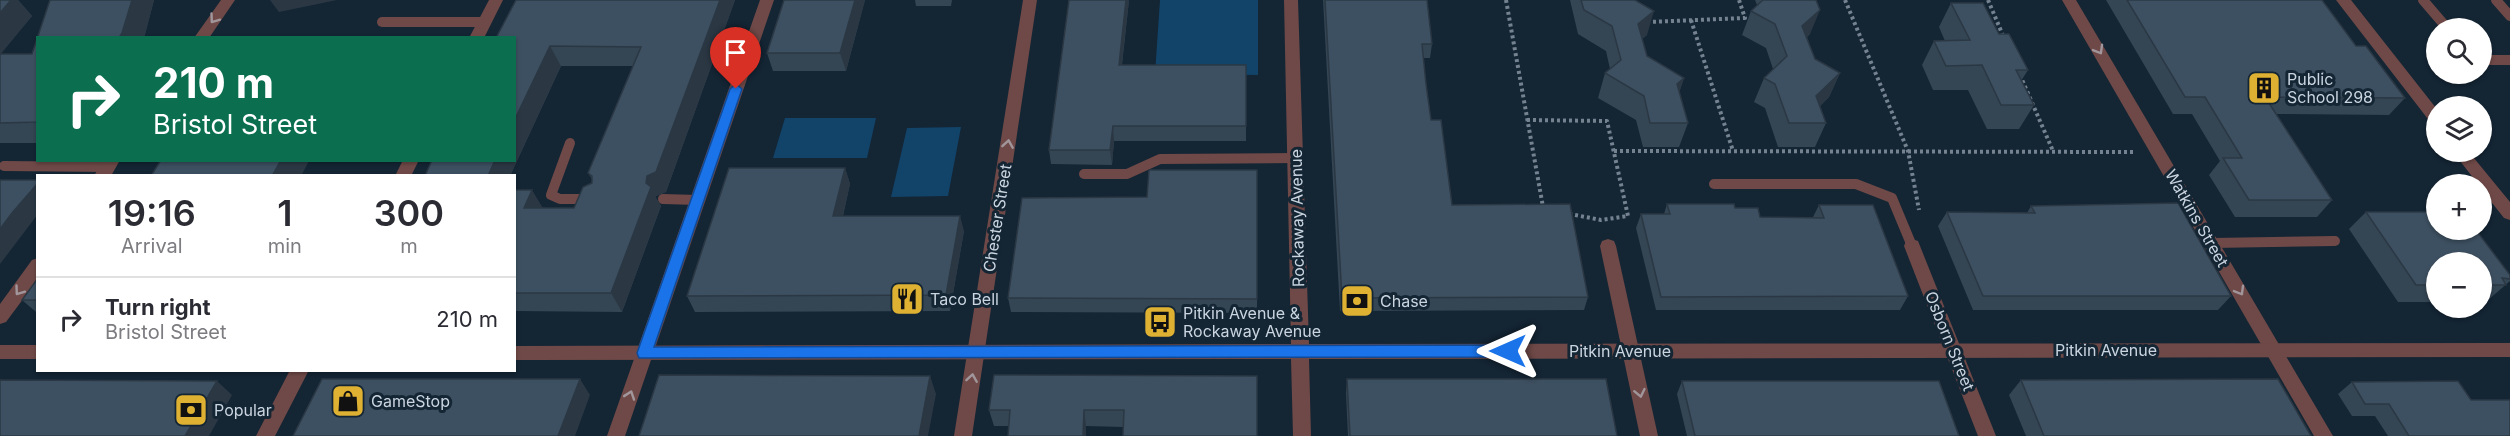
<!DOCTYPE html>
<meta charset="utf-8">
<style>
:root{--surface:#fff;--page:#f7f7f7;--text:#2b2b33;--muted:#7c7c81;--line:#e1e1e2}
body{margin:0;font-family:Inter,sans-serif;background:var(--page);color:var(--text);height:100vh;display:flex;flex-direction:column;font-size:22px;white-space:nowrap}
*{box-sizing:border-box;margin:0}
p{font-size:20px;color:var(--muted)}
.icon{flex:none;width:33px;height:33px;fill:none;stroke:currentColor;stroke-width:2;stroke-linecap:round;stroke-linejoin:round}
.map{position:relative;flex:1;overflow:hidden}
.sheet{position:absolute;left:36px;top:174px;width:480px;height:198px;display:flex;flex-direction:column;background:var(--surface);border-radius:0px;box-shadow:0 2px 4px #0004}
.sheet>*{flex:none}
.guide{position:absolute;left:36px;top:36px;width:480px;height:126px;border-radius:0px;box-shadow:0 2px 4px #0004;background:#0b6e4f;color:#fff;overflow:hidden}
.controls{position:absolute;left:2426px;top:18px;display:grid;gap:12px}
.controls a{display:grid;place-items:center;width:66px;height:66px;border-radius:50%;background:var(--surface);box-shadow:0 2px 4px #0004;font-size:30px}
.pin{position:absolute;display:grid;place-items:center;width:51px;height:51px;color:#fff;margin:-62px -26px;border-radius:50% 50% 50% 0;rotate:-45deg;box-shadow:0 0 6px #0007}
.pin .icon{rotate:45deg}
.me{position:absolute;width:66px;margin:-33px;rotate:270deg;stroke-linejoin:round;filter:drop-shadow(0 0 4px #0008)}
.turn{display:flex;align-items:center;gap:21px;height:126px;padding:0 18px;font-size:27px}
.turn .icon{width:78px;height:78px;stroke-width:2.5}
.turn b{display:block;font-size:42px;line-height:51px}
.eta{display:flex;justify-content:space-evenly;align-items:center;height:102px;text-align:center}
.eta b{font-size:36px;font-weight:600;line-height:42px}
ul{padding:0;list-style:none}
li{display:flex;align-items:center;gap:18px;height:84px;padding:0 18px;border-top:2px solid var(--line)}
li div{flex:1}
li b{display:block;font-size:22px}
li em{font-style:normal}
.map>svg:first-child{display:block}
.green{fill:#124369}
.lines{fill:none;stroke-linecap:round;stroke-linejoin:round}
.path{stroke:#758390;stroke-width:4;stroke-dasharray:3 3;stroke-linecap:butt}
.service{stroke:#6f4947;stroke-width:10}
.minor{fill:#6f4947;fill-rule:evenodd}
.tertiary{fill:#6f4947;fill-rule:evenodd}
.wall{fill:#344553}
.shaded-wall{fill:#2b3844}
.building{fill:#3d5061;stroke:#2b3844;stroke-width:1.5}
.oneway{stroke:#a1969b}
.route{fill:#1a73e8;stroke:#114b97;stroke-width:1.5}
.labels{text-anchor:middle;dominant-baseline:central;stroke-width:6;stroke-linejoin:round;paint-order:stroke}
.poi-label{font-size:16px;fill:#cad5e0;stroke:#142534;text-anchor:start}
.street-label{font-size:16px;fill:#cad5e0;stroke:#142534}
</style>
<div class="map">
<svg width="2510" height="436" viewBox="0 0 2510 436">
<rect width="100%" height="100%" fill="#142534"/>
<!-- green -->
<g class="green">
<polygon points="1160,0 1258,0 1258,75 1155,74"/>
<polygon points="785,118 876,118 867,158 773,158"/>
<polygon points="961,127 948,196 891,197 907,128"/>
</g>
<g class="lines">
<!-- path -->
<g class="path">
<polyline points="1506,0 1543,207 1545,207"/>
<polyline points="1845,0 1908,151 1919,210"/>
<polyline points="1988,0 2004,38"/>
<polyline points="1691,20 1733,151"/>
<polyline points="1647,22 1745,18 1739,0"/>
<polyline points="2020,75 2053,151"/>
<polyline points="1527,120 1607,121 1628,216 1601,220 1570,214"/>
<polyline points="1614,151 2135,152"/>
</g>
<!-- service -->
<g class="service">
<polyline points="2423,0 2447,28"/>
<polyline points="2496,0 2510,16"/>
<polyline points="382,22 485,22"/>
<polyline points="2481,60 2510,60"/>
<polyline points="570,143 551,195 560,199 590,199"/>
<polyline points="4,166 107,167"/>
<polyline points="1084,174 1127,174 1160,159 1295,158"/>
<polyline points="1714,184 1856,184 1892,198 1912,246"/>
<polyline points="663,199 698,200"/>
<polyline points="2212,243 2335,241"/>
</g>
<!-- minor -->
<g class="minor">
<polygon points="221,0 235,0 209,38 194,38"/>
<polygon points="489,0 503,0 484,38 469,38"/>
<polygon points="760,0 774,0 625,436 607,436"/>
<polygon points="1023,0 1037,0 972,436 954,436"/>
<polygon points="2062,0 2076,0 2333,436 2314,436"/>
<polygon points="2336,0 2351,0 2436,108 2436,125 2431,123"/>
<polygon points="2453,152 2469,152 2510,202 2510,220 2504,218 2481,189 2481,184 2478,184"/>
<polygon points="103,160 120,160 111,176 94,176"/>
<polygon points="403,160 419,160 411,176 395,176"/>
<polygon points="1608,239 1614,241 1616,246 1658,436 1640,436 1600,246 1602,241"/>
<polygon points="1912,239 1918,241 1996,436 1978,436 1904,246 1906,241"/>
<polygon points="38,258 38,279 6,322 0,324 0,304 32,260"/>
<polygon points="290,370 309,370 275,436 256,436"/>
</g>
<!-- tertiary -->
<g class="tertiary">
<polygon points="1284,0 1298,0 1309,344 2510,343 2510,357 1309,359 1311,436 1293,436 1291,359 514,360 514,346 1291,344"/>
<rect x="0" y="345" width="38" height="14"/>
</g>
</g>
<!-- wall -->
<g class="wall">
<polygon points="0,0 18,0 32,16 0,54 32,54 50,0 154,0 144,38 38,38 38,143 0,143"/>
<polygon points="735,0 666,192 656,196 656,198 661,206 622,312 514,311 514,190 543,208 574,208 592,183 592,179 588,173 633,66 561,66 510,176 425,176 514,38"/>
<polygon points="784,0 865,0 846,71 773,71 767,53"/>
<polygon points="915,0 952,0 951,6 916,6"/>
<polygon points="1069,0 1129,0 1122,65 1246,65 1246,141 1114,141 1112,165 1051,164 1049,150"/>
<polygon points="1323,0 1427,0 1432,44 1430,58 1423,58 1431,120 1452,205 1588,297 1584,310 1340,311"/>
<polygon points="1570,0 1635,0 1647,35 1642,39 1647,56 1684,78 1679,93 1688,123 1679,147 1643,147 1636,120 1598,98 1605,73 1610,69 1606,51 1578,34"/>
<polygon points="1755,0 1816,0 1810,34 1807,37 1815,59 1840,73 1829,97 1820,106 1826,123 1815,147 1778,147 1765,108 1754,102 1764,78 1773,69 1766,48 1742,35 1751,11 1757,5"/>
<polygon points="2106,0 2322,0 2356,46 2405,98 2389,115 2276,114 2332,200 2317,217 2235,217 2209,175 2220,161 2192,114 2173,114"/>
<polygon points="1951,3 1999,34 2028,70 2021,81 2034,105 2019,129 1987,129 1968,90 1933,90 1922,65 1934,41 1945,41 1939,27"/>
<polygon points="845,168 850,184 843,216 964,231 950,311 695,312 687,296"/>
<polygon points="1257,170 1257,313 1011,312 1008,298"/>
<polygon points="1667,204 1735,208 1760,217 1813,217 1819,205 1908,296 1900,310 1656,310 1636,228 1641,214 1664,214"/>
<polygon points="2031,206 2231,296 2218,310 1973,310 1938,226 1947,212 2027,213"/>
<polygon points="2366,212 2510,275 2510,281 2487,301 2481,301 2481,262 2436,262 2436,302 2398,302 2349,229"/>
<polygon points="38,278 38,312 36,312 22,300"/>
<polygon points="1257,376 1123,427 1086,426 1086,436 1008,436 1009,426 994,426 989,410"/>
<polygon points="1347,379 1617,436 1348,436 1346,394"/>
<polygon points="2021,380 2311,436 2026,436 2009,395"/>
<polygon points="1682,381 1959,436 1687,436 1677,394"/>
<polygon points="2352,382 2471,400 2510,436 2388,436 2375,416 2352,416 2338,394"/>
</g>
<!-- shaded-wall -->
<g class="shaded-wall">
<polygon points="11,0 18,0 32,16 0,55 0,13"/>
<polygon points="132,0 154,0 144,38 119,38"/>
<polygon points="270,0 337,0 279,12"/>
<polygon points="720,0 735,0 666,192 656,196 656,198 661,206 622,312 611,293 646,183 647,176"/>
<polygon points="855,0 865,0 846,71 840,53"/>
<polygon points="1126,0 1129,0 1129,1 1120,80 1119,65"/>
<polygon points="1820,10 1810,34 1793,50 1802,26"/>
<polygon points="1654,11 1647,35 1631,48 1638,24"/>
<polygon points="550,46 561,66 510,176 488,176 495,160 514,160 514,121"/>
<polygon points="1840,73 1829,97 1805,120 1816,96"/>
<polygon points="1684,78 1676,102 1677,84"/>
<polygon points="1113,126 1114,141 1112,165 1110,150"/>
<polygon points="281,160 309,160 309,161 301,176 272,176"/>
<polygon points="845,168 850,184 839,232 833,216"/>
<polygon points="38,183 38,214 0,264 0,229 12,213"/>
<polygon points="532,190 544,210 524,208"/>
<polygon points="960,216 964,231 950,311 946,295"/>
<polygon points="930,376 936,394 928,436 919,436"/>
<polygon points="580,379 590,395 575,436 558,436"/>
<polygon points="217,381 232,395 209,436 185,436"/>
<polygon points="1084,410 1086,426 1086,436 1083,436"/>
</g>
<!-- building -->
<g class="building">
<polygon points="0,0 11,0 0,13"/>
<polygon points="50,0 132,0 122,33 119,38 38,38 38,122 0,123 0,54 32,54"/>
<polygon points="516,0 720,0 656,172 647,176 646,183 651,187 611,293 514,293 514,190 532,190 524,208 574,208 583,187 592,183 592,176 588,173 641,47 550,46 514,121 514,38 496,38"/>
<polygon points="784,0 855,0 840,53 767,53"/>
<polygon points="1069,0 1126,0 1119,65 1246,65 1246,126 1113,126 1110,150 1049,150"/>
<polygon points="1325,0 1427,0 1432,44 1422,44 1426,84 1431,120 1441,120 1452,205 1570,204 1588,297 1342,298"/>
<polygon points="1581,0 1635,0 1654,11 1638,24 1647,56 1684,78 1677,84 1688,123 1650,123 1644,96 1605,73 1621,60 1612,26 1584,10"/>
<polygon points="1763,0 1816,0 1820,10 1802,26 1815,59 1840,73 1816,96 1826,123 1789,123 1775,84 1764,78 1787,56 1775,24 1751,11"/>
<polygon points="2127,0 2322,0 2356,46 2366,46 2405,98 2265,97 2332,200 2249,200 2223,158 2242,158 2205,97 2185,97"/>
<polygon points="1951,3 1983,3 1999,34 2009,34 2028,70 2016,70 2034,105 2001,105 1982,65 1946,66 1934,41 1970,40"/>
<polygon points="161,160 281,160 272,176 151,176"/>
<polygon points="432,160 495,160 488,176 425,176"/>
<polygon points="729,168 845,168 833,216 960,216 946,295 687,296"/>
<polygon points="1149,170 1257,170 1257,299 1008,298 1022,198 1147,197"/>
<polygon points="0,180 38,180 38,183 12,213 0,229"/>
<polygon points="2178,203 2231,296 1983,296 1947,212 2035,213 2031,206"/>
<polygon points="1667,204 1734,204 1735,208 1758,208 1760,217 1824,218 1819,205 1873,205 1908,296 1661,297 1641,214 1670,214"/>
<polygon points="2366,212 2436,212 2436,230 2476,230 2510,275 2510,279 2502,278 2506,285 2481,285 2481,262 2436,262 2436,285 2416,285"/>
<polygon points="38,278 38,300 22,300"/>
<polygon points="659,375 930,376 919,436 639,436"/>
<polygon points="994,375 1257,376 1257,436 1123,436 1124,410 1084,410 1083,436 1008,436 1010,410 989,410"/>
<polygon points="322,379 580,379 558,436 293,436"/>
<polygon points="1347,379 1606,379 1617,436 1350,436"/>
<polygon points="2278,379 2311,436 2044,436 2021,380"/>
<polygon points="0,380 217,381 185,436 0,436"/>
<polygon points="1682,381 1939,381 1959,436 1695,436"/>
<polygon points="2458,381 2471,400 2510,400 2510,436 2409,436 2389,404 2365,404 2352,382"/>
</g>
<!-- one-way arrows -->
<defs><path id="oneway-chevron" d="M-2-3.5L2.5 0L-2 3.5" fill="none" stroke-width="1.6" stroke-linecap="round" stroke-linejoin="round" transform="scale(1.5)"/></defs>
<g class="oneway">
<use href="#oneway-chevron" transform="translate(214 19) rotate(126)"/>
<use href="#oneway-chevron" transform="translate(2099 50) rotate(60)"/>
<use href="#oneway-chevron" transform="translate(1008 144) rotate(-81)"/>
<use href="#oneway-chevron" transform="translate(19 291) rotate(126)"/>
<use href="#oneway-chevron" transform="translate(2240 291) rotate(60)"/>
<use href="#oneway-chevron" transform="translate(972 378) rotate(-81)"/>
<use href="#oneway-chevron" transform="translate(1640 393) rotate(78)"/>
<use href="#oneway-chevron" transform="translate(630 395) rotate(-71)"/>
</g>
<!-- route -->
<polygon class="route" points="736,84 742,89 654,347 1508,345 1513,347 1515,351 1513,355 1508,357 639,358 637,353 730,89"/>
<!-- icons -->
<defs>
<symbol id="building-square" viewBox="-11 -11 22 22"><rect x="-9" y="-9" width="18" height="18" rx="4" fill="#deb133" stroke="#142534"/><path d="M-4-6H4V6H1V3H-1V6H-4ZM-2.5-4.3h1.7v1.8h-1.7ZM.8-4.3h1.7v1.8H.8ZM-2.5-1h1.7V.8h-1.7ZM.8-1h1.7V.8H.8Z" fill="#111"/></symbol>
<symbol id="restaurant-square" viewBox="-11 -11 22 22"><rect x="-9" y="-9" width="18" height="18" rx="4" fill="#deb133" stroke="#142534"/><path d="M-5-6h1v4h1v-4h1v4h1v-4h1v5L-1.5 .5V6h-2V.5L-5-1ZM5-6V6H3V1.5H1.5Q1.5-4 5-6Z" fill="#111"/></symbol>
<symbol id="bank-square" viewBox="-11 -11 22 22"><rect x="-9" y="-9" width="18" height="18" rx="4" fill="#deb133" stroke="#142534"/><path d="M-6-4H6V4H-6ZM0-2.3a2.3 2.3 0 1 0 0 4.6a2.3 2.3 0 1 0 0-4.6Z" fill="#111"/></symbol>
<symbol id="bus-square" viewBox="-11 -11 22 22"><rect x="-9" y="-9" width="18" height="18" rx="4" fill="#deb133" stroke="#142534"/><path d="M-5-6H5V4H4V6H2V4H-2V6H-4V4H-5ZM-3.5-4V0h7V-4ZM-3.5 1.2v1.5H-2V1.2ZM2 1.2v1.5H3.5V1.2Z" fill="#111"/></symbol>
<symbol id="shop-square" viewBox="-11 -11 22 22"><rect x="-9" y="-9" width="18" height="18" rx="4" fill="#deb133" stroke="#142534"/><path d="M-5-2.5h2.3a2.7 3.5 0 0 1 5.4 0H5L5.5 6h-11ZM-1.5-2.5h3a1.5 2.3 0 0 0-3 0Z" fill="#111"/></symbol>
</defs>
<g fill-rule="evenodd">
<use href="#building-square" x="2245" y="69" width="38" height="38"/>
<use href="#restaurant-square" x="888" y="280" width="38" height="38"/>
<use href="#bank-square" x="1338" y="282" width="38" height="38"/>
<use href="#bus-square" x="1141" y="303" width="38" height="38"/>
<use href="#shop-square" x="329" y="382" width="38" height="38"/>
<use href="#bank-square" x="172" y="391" width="38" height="38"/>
</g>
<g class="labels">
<!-- poi labels -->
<g class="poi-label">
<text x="2287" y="79">Public<tspan x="2287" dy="18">School 298</tspan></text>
<text x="930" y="299">Taco Bell</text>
<text x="1380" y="301">Chase</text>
<text x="1183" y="313">Pitkin Avenue &amp;<tspan x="1183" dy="18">Rockaway Avenue</tspan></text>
<text x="371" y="401">GameStop</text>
<text x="214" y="410">Popular</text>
</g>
<!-- street labels -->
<g class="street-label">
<text transform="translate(997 218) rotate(-81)">Chester Street</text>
<text transform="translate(1297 218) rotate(-91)">Rockaway Avenue</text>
<text transform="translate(2197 218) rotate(60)">Watkins Street</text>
<text transform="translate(1950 341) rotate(68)">Osborn Street</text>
<text x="2106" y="350">Pitkin Avenue</text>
<text x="1620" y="351">Pitkin Avenue</text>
</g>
</g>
</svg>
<div class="controls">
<a><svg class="icon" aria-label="search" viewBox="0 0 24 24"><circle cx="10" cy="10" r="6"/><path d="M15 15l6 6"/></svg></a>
<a><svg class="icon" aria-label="layers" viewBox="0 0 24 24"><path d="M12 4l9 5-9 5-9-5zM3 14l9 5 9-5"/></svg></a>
<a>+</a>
<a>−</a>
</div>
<div class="pin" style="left:736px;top:89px;background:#d93025"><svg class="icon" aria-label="arrive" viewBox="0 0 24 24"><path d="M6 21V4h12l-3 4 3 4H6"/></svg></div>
<svg class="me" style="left:1508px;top:351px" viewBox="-20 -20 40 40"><path d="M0-17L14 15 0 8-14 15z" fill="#1a73e8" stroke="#fff" stroke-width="4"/></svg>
<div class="guide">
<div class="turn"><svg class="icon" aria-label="right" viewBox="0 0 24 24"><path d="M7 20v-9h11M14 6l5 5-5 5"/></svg><div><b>210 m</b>Bristol Street</div></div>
</div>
<section class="sheet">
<div class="eta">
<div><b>19:16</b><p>Arrival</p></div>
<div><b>1</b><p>min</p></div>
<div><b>300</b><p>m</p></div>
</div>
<ul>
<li><svg class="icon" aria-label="right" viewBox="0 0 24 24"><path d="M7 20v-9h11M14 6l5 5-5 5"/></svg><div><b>Turn right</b><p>Bristol Street</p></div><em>210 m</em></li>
</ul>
</section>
</div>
